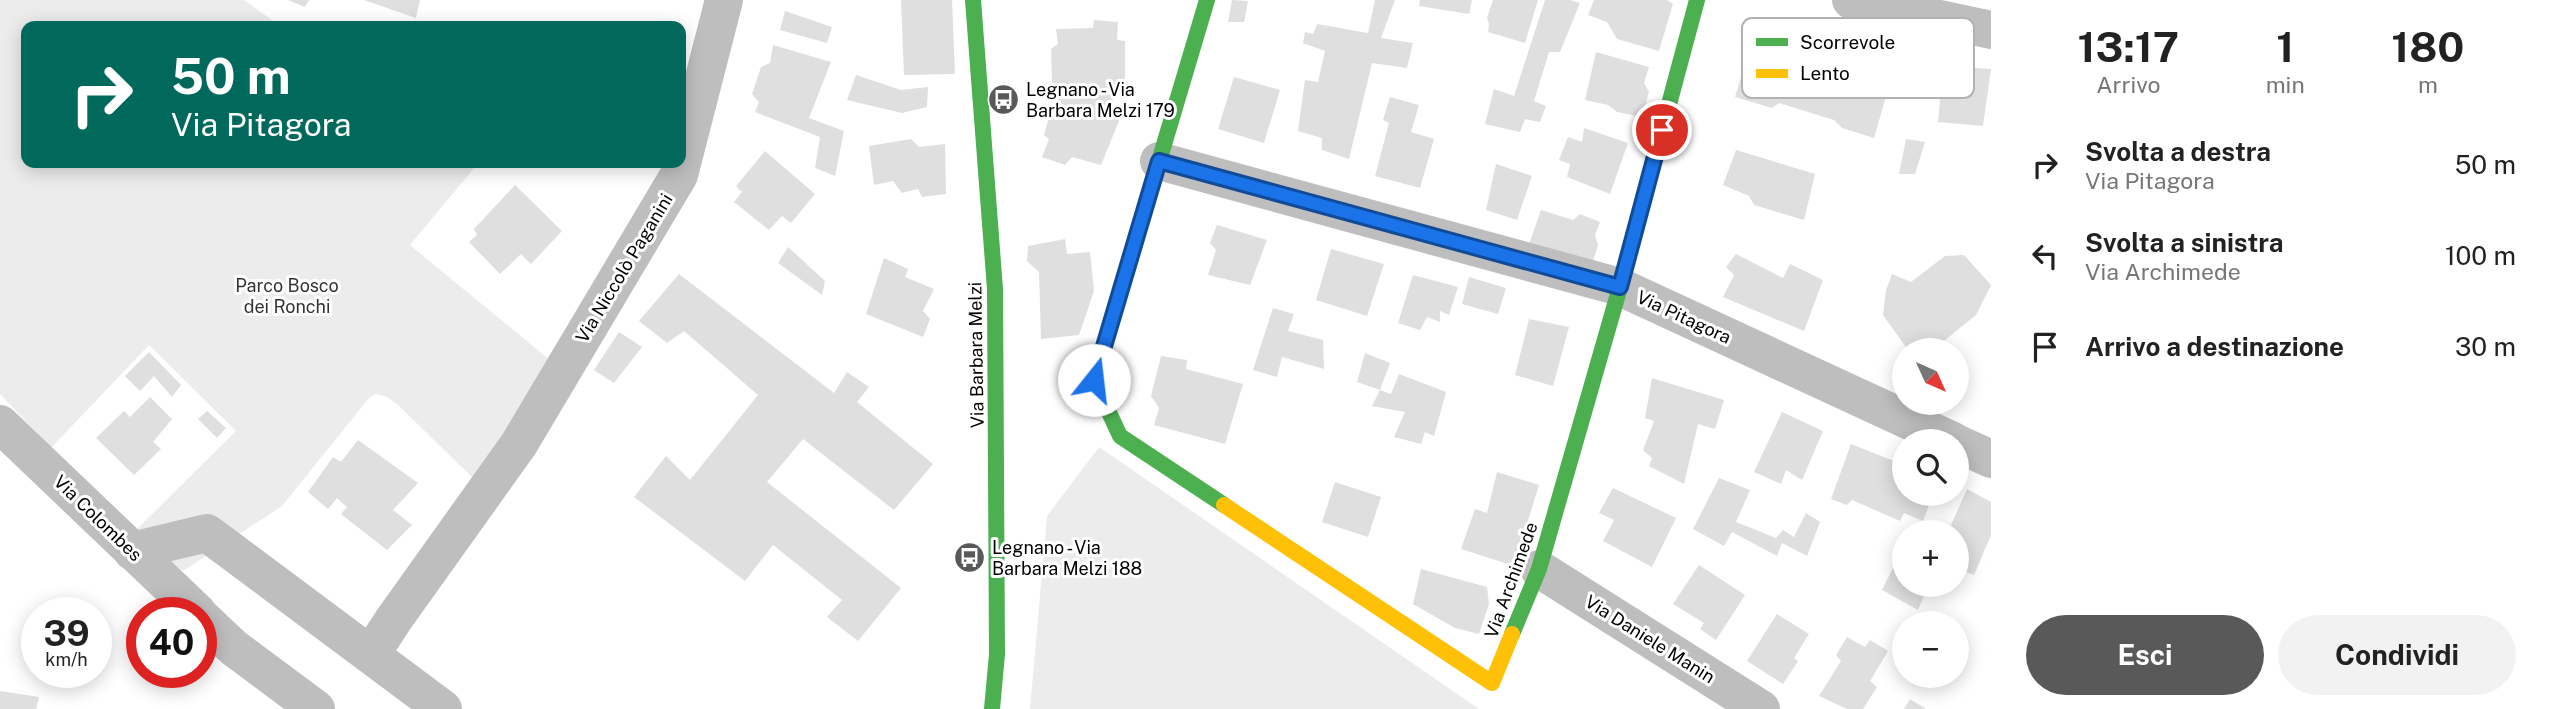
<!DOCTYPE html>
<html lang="it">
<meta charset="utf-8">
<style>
:root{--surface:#fff;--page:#f2f2f2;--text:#222;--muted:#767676;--accent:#595959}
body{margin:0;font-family:"Public Sans",sans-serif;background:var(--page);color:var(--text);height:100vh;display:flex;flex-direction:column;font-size:26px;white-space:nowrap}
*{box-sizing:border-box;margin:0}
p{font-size:23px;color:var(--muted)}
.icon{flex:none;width:38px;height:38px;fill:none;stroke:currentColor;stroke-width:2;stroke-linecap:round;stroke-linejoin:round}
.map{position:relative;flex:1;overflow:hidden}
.sheet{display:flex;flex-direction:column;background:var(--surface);width:560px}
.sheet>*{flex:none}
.banner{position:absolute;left:21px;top:21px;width:665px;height:147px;border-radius:14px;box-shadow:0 4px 18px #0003;background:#00695c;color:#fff;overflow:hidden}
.needle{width:46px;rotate:135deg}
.controls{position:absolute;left:1892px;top:338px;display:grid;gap:14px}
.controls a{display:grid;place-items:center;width:77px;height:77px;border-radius:50%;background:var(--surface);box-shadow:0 4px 18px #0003;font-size:35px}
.speed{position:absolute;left:21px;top:597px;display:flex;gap:14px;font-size:35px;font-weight:700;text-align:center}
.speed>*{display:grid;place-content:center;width:91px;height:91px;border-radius:50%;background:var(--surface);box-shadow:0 4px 18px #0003;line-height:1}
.speed small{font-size:18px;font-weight:400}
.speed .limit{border:10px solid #d22;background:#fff;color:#111}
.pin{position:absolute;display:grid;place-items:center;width:60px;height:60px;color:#fff;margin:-30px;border:4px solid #fff;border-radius:50%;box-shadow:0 2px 7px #0007}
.me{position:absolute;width:77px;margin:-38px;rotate:16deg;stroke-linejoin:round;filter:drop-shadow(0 0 5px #0008)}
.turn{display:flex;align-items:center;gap:24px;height:147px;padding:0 35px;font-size:32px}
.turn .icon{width:91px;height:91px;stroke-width:2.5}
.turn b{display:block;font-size:49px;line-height:60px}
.eta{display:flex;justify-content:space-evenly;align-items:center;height:119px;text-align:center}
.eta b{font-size:42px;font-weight:700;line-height:49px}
.button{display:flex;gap:14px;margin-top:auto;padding:14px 35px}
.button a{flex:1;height:80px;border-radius:42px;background:var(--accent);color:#fff;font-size:28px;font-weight:700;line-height:80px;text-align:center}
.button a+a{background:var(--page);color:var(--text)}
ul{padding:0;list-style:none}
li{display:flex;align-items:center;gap:21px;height:91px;padding:0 35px}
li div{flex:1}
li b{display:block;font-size:26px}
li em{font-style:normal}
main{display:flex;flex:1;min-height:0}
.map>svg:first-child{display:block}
.green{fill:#ececec}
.building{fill:#dfdfdf}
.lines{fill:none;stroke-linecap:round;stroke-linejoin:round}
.street{stroke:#bebebe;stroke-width:38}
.fast{stroke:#4caf50;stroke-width:16}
.slow{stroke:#ffc107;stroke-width:16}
.route-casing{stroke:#114b97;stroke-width:18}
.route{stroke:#1a73e8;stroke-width:12}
.labels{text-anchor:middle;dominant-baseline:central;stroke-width:6;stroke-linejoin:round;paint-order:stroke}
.poi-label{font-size:18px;fill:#000;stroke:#fff;text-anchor:start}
.street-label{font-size:18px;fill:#000;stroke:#fff}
.park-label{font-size:18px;fill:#333;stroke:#fff}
.key{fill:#fff;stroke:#b2b2b2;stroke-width:2}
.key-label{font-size:19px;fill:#000}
</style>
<main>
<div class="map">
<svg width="1991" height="709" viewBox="0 0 1991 709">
<rect width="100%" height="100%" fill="#fff"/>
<!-- green -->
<g class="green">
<polygon points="0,0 244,0 280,26 26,26 26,163 469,163 475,167 410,245 562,370 479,484 397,404 387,397 376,394 369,398 282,506 183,571 132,534 236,431 149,345 51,448 0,394"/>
<polygon points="1099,447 1479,709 1030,709 1047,516"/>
</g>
<!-- building -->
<g class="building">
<polygon points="288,0 309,0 305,7"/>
<polygon points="364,0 420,0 416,18"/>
<polygon points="901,0 952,0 955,74 904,75"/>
<polygon points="1232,0 1248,1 1244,22 1228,22"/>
<polygon points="1375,0 1395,0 1381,38 1413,43 1407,68 1372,63 1349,159 1322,150 1322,138 1298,131 1305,80 1318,82 1325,51 1303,43 1305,32 1313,34 1317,24 1368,33"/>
<polygon points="1420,0 1472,0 1469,14 1419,6"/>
<polygon points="1493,0 1538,0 1525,43 1488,32 1489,24 1487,18"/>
<polygon points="1545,0 1570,0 1580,3 1560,52 1549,52 1534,101 1546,106 1540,122 1525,119 1520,132 1485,124 1494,89 1514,96"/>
<polygon points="1594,0 1667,0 1673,4 1659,51 1617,39 1607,22 1588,15"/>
<polygon points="785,11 832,27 827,43 780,30"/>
<polygon points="1094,20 1118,22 1117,40 1125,41 1125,85 1114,88 1112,111 1121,116 1101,165 1072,157 1065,165 1042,157 1049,139 1044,135 1052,106 1063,95 1052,82 1051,49 1058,44 1056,29 1093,28"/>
<polygon points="1755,32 1782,41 1793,50 1852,69 1863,59 1893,72 1874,138 1842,128 1834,120 1779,103 1772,108 1735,97"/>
<polygon points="773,45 831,62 809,118 844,131 835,176 815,168 820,137 755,112 759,102 752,94 761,67 770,63"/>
<polygon points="1596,52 1649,67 1644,83 1649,92 1642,117 1617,112 1608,105 1585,100"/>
<polygon points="1943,66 1991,69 1983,126 1938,122"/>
<polygon points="856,75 901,90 928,87 927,107 902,113 847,100"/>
<polygon points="1234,77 1280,90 1264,143 1218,129"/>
<polygon points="1390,97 1419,105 1411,132 1434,139 1420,188 1375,176 1389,123 1383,120"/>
<polygon points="1584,128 1628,143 1610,194 1567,177 1570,164 1559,160 1568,137 1582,142"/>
<polygon points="911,139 919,147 945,144 946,194 922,197 918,189 902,193 893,181 874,185 869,146"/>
<polygon points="1906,139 1925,142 1915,174 1899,174"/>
<polygon points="1736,150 1815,174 1804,220 1754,205 1749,196 1723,185"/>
<polygon points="765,151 815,194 791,223 782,216 769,230 734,202 742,192 736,186"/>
<polygon points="1496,164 1532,176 1517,220 1486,210"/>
<polygon points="515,185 562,231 531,264 521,254 500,274 469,242 477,235 474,229"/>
<polygon points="1541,210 1573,220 1580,214 1600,222 1595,235 1598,245 1592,264 1529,244"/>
<polygon points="1217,225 1267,240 1250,285 1208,275 1216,250 1210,243"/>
<polygon points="1065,239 1067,254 1090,252 1094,291 1079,335 1041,339 1039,272 1027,261 1028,246"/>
<polygon points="788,247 825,281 822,295 778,263"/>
<polygon points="1331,249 1384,264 1367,316 1316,300"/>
<polygon points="1736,254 1783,278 1790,264 1823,280 1804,331 1723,297 1734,275 1726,267"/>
<polygon points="1964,255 1991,285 1976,315 1934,349 1908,350 1883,315 1886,290 1892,274 1911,282 1945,256"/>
<polygon points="884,258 908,269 905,277 934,289 923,311 930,319 923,337 866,314"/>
<polygon points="679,274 834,393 847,372 869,387 857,402 933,464 894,510 803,439 767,482 901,588 858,641 827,617 842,600 773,545 745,581 634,497 666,456 690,480 758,395 684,331 667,343 639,321"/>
<polygon points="1413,275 1458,287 1449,315 1440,311 1440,322 1427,317 1420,330 1398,323"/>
<polygon points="1469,277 1506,288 1498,314 1462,304"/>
<polygon points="1273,308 1294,314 1288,331 1323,340 1324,369 1282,357 1277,377 1253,370"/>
<polygon points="1529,319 1569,327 1553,386 1515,375"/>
<polygon points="619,332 642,347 614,383 594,370"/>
<polygon points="149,352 181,385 172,397 154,376 140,391 125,376"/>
<polygon points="1365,353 1390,363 1380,390 1357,382"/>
<polygon points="1161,356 1187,360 1186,369 1243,384 1225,444 1154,425 1159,408 1151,396"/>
<polygon points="1399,374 1446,392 1434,436 1425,432 1421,444 1394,437 1405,412 1372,406 1380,390 1391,394"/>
<polygon points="1652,378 1724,400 1715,429 1698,424 1684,484 1649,466 1652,458 1643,450 1654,421 1645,418"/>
<polygon points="150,397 172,419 153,442 161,449 134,475 96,438 124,411 130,417"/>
<polygon points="207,411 226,428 217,438 198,419"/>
<polygon points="1782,412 1823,431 1802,480 1786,470 1781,484 1754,472"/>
<polygon points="358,440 418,483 393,510 412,525 387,550 341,514 347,507 337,498 328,509 308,492 333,457 341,462"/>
<polygon points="1851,444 1904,465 1904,494 1933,494 1923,521 1904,513 1900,521 1852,500 1847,505 1831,499"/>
<polygon points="1497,472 1539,485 1514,566 1461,549 1475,509 1487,513"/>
<polygon points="1719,478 1750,490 1736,522 1776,538 1783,530 1794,537 1806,513 1820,522 1807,556 1782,543 1777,556 1732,532 1724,546 1693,529"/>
<polygon points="1335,482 1381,497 1368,537 1322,522"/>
<polygon points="1613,488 1676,518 1652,567 1603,541 1614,520 1599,513"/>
<polygon points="1967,489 1991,502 1991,535 1974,575 1956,568 1956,532 1948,532"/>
<polygon points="1699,565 1745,595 1716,640 1700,629 1704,623 1673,604"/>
<polygon points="1894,566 1904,573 1904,584 1929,584 1918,610 1882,590"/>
<polygon points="1421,569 1487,587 1489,604 1479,634 1455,628 1413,604"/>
<polygon points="1777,614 1809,634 1794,658 1798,661 1783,684 1747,661"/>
<polygon points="1847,637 1865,647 1870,640 1888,651 1870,681 1877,687 1863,709 1847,709 1819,696 1841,661 1836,655"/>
<polygon points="0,691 39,697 36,709 0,709"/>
<polygon points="1910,699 1926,709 1904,709"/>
</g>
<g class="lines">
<!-- street -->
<g class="street">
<polyline points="1851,0 1991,30"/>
<polyline points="1159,161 1620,287 1953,441"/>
<polyline points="0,424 197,612"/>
<polyline points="1956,443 1991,459"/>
<polyline points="132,551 207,533 443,709"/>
<polyline points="1539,569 1761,709"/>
<polyline points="201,617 234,648 316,709"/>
<polyline points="371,654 394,619 519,444 679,175 724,0"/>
</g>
<!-- fast -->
<g class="fast">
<polyline points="973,0 995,289 997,654 992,709"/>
<polyline points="1207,0 1094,380 1120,436 1224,505"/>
<polyline points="1512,634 1539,569 1620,287 1697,0"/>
</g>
<!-- slow -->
<polyline class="slow" points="1224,505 1492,683 1512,634"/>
</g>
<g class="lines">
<defs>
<polyline id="route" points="1094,380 1159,161 1620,287 1662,130"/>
</defs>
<!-- route casing -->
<use href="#route" class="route-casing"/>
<!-- route -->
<use href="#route" class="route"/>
</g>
<!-- icons -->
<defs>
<symbol id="bus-disc" viewBox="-11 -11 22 22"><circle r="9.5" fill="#595959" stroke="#fff"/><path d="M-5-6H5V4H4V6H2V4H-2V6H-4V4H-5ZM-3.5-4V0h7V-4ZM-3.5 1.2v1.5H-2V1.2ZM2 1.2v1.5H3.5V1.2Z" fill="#fff"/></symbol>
</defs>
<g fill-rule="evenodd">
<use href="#bus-disc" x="986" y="82" width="35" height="35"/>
<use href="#bus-disc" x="952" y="540" width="35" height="35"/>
</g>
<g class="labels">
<!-- poi labels -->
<g class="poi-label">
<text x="1026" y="89">Legnano - Via<tspan x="1026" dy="21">Barbara Melzi 179</tspan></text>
<text x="992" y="547">Legnano - Via<tspan x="992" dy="21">Barbara Melzi 188</tspan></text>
</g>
<!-- street labels -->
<g class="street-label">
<text transform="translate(624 268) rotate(-59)">Via Niccolò Paganini</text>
<text transform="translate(1684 317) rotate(25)">Via Pitagora</text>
<text transform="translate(976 355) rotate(-91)">Via Barbara Melzi</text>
<text transform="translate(98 518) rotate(44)">Via Colombes</text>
<text transform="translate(1511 580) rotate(-70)">Via Archimede</text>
<text transform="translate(1650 639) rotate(32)">Via Daniele Manin</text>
</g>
<!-- park labels -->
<g class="park-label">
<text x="287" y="285">Parco Bosco<tspan x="287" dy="21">dei Ronchi</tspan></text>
</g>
</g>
<!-- legend -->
<rect x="1742" y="18" width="232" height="80" rx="10" class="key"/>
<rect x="1756" y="38" width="32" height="8" fill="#4caf50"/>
<rect x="1756" y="69" width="32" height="9" fill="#ffc107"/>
<g class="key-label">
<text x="1800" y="49">Scorrevole</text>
<text x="1800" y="80">Lento</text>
</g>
</svg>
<div class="controls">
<a><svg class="needle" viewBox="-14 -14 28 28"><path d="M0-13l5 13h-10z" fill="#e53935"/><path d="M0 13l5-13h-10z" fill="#767676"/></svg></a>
<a><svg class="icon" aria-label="search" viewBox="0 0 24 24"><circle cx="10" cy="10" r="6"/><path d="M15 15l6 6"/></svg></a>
<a>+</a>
<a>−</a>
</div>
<div class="speed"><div>39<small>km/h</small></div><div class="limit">40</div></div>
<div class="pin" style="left:1662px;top:130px;background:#d93025"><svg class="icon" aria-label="arrive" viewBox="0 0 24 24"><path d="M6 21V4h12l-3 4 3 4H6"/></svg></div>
<svg class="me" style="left:1094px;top:380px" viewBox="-20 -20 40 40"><circle r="19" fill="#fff"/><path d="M0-13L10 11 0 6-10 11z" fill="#1a73e8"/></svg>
<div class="banner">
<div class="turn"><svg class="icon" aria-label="right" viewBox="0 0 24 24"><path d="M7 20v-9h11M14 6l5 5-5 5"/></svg><div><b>50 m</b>Via Pitagora</div></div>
</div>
</div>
<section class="sheet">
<div class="eta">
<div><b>13:17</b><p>Arrivo</p></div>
<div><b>1</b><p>min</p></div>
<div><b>180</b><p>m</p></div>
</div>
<ul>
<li><svg class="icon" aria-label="right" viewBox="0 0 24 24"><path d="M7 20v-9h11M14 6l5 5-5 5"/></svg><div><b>Svolta a destra</b><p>Via Pitagora</p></div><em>50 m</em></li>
<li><svg class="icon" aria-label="left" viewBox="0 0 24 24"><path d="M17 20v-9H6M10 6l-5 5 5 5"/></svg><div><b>Svolta a sinistra</b><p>Via Archimede</p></div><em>100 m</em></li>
<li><svg class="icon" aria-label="arrive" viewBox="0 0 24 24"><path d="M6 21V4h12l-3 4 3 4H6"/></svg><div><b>Arrivo a destinazione</b></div><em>30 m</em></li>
</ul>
<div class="button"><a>Esci</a><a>Condividi</a></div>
</section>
</main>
